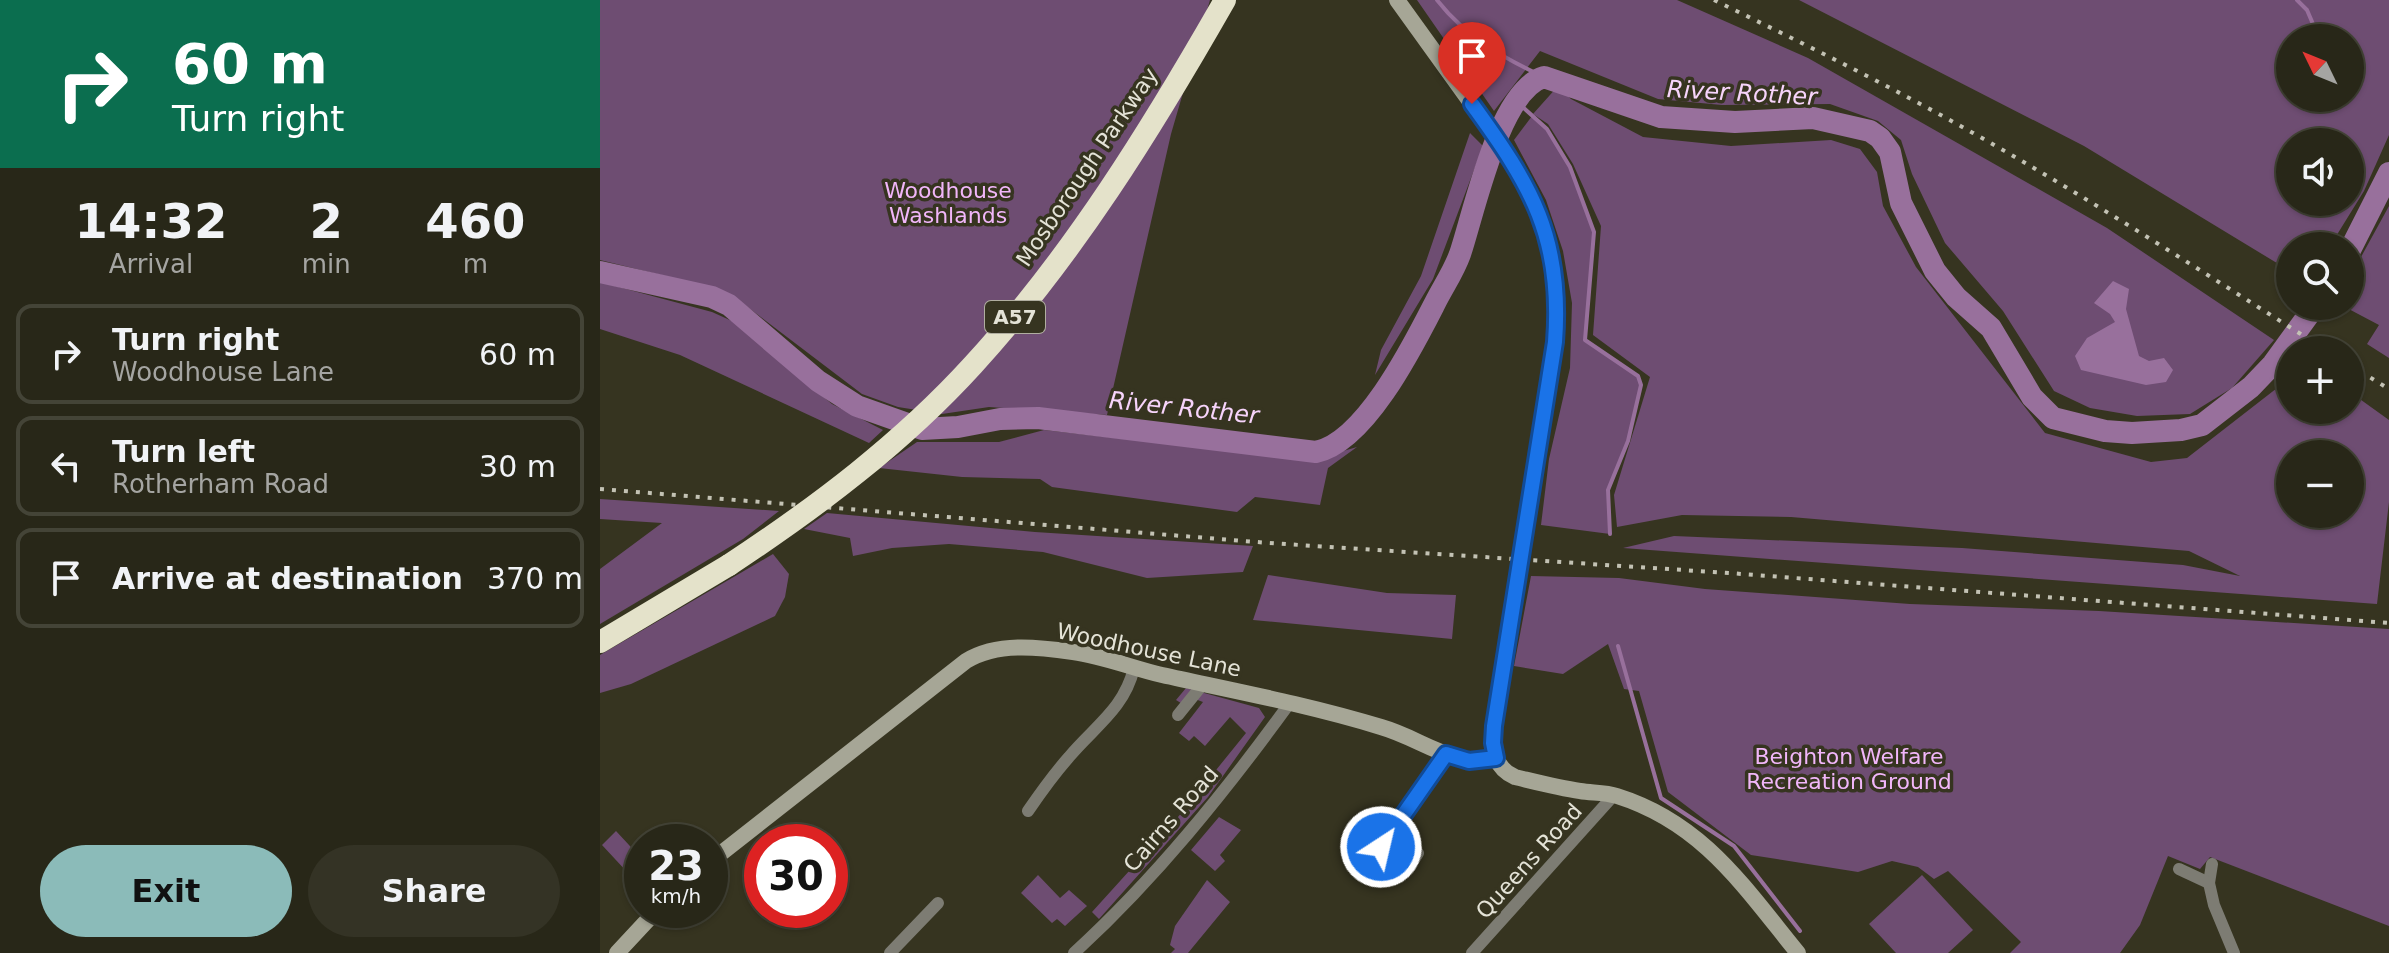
<!DOCTYPE html>
<meta charset="utf-8">
<style>
:root{--surface:#282718;--page:#343325;--text:#f1f3f6;--muted:#a5a5a2;--line:#444437;--accent:#8bbbb9}
body{margin:0;font-family:"DejaVu Sans",sans-serif;background:var(--page);color:var(--text);height:100vh;display:flex;flex-direction:column;font-size:30px;white-space:nowrap}
*{box-sizing:border-box;margin:0}
p{font-size:26px;color:var(--muted)}
.icon{flex:none;width:44px;height:44px;fill:none;stroke:currentColor;stroke-width:2;stroke-linecap:round;stroke-linejoin:round}
.map{position:relative;flex:1;overflow:hidden}
.side{display:flex;flex-direction:column;background:var(--surface);width:600px}
.side>*{flex:none}
.top-card{background:#0b6e4f;color:#fff;overflow:hidden}
.needle{width:52px;rotate:313deg}
.fabs{position:absolute;left:1676px;top:24px;display:grid;gap:16px}
.fabs a{display:grid;place-items:center;width:88px;height:88px;border-radius:50%;background:var(--surface);box-shadow:0 2px 6px #0004,0 0 0 2px var(--line);font-size:40px}
.speed{position:absolute;left:24px;top:824px;display:flex;gap:16px;font-size:40px;font-weight:700;text-align:center}
.speed>*{display:grid;place-content:center;width:104px;height:104px;border-radius:50%;background:var(--surface);box-shadow:0 2px 6px #0004,0 0 0 2px var(--line);line-height:1}
.speed small{font-size:20px;font-weight:400}
.speed .limit{border:12px solid #d22;background:#fff;color:#111}
.pin{position:absolute;display:grid;place-items:center;width:68px;height:68px;color:#fff;margin:-82px -34px;border-radius:50% 50% 50% 0;rotate:-45deg;box-shadow:0 0 8px #0007}
.pin .icon{rotate:45deg}
.me{position:absolute;width:88px;margin:-44px;rotate:35deg;stroke-linejoin:round;filter:drop-shadow(0 0 6px #0008)}
.turn{display:flex;align-items:center;gap:28px;height:168px;padding:0 40px;font-size:36px}
.turn .icon{width:104px;height:104px;stroke-width:2.5}
.turn b{display:block;font-size:56px;line-height:68px}
.eta{display:flex;justify-content:space-evenly;align-items:center;height:136px;text-align:center}
.eta b{font-size:48px;font-weight:600;line-height:56px}
.primary-button{display:flex;gap:16px;margin-top:auto;padding:16px 40px}
.primary-button a{flex:1;height:92px;border-radius:48px;background:var(--accent);color:#111;font-size:32px;font-weight:600;line-height:92px;text-align:center}
.primary-button a+a{background:var(--page);color:var(--text)}
ul{padding:0;list-style:none}
li{display:flex;align-items:center;gap:24px;height:100px;margin:0 16px 12px;padding:0 24px;border:4px solid var(--line);border-radius:16px}
li div{flex:1}
li b{display:block;font-size:30px}
li em{font-style:normal}
main{display:flex;flex:1;min-height:0}
.map>svg:first-child{display:block}
.green{fill:#6e4d72;fill-rule:evenodd}
.water{fill:#98709c}
.lines{fill:none;stroke-linecap:round;stroke-linejoin:round}
.stream{stroke:#98709c;stroke-width:4}
.river{stroke:#98709c;stroke-width:22}
.street{stroke:#7d7c73;stroke-width:12}
.secondary{stroke:#a6a696;stroke-width:16}
.highway{stroke:#e4e2ca;stroke-width:22}
.rail{stroke:#c3c2b4;stroke-width:4;stroke-dasharray:4 8;stroke-linecap:butt}
.highway-bridge{stroke:#e4e2ca;stroke-width:22}
.route-casing{stroke:#114b97;stroke-width:20}
.route{stroke:#1a73e8;stroke-width:14}
.labels{text-anchor:middle;dominant-baseline:central;stroke-width:7;stroke-linejoin:round;paint-order:stroke}
.shield{fill:#363420;stroke:#b0aea0;stroke-width:2}
.shield-label{font-size:20px;font-weight:bold;fill:#e4e3d7}
.street-label{font-size:22px;fill:#e4e3d7;stroke:#363420}
.park-label{font-size:22px;fill:#f1b6f9;stroke:#363420}
.water-label{font-size:24px;font-style:italic;fill:#f7d4fb;stroke:#363420}
</style>
<main>
<section class="side">
<div class="top-card">
<div class="turn"><svg class="icon" aria-label="right" viewBox="0 0 24 24"><path d="M7 20v-9h11M14 6l5 5-5 5"/></svg><div><b>60 m</b>Turn right</div></div>
</div>
<div class="eta">
<div><b>14:32</b><p>Arrival</p></div>
<div><b>2</b><p>min</p></div>
<div><b>460</b><p>m</p></div>
</div>
<ul>
<li><svg class="icon" aria-label="right" viewBox="0 0 24 24"><path d="M7 20v-9h11M14 6l5 5-5 5"/></svg><div><b>Turn right</b><p>Woodhouse Lane</p></div><em>60 m</em></li>
<li><svg class="icon" aria-label="left" viewBox="0 0 24 24"><path d="M17 20v-9H6M10 6l-5 5 5 5"/></svg><div><b>Turn left</b><p>Rotherham Road</p></div><em>30 m</em></li>
<li><svg class="icon" aria-label="arrive" viewBox="0 0 24 24"><path d="M6 21V4h12l-3 4 3 4H6"/></svg><div><b>Arrive at destination</b></div><em>370 m</em></li>
</ul>
<div class="primary-button"><a>Exit</a><a>Share</a></div>
</section>
<div class="map">
<svg width="1789" height="953" viewBox="0 0 1789 953">
<rect width="100%" height="100%" fill="#363420"/>
<!-- green -->
<g class="green">
<polygon points="0,0 610,0 571,134 507,415 389,407 342,414 298,407 262,394 133,296 98,284 0,260"/>
<polygon points="817,0 1077,0 1208,58 1507,228 1674,340 1632,388 1590,414 1537,416 1490,408 1454,391 1403,311 1345,243 1312,174 1301,140 1278,121 1230,104 1122,105 1058,99 940,51 894,111"/>
<path d="M1199 0H1789V135L1764 191 1730 246H1690V271L1484 146ZM1690 38H1750V98H1690ZM1690 142H1750V202H1690Z"/>
<path d="M958 86 971 99 1043 137 1131 146 1231 140 1260 149 1277 172 1283 206 1316 267 1445 433 1551 462 1587 458 1690 378V410H1750V392L1789 420V502L1777 604 1023 548 1074 536 1362 548 1583 565 1640 576 1589 551 1191 517 1082 515 1017 527 1014 495 1050 377 993 335 1001 226 973 164 948 124 933 114ZM1690 454H1750V514H1690Z"/>
<polygon points="932,116 947,129 970,167 994,232 985,340 1038,376 1041,385 1028,441 1008,490 1010,534 941,525 949,459 970,368 972,303 963,251 946,200 914,140"/>
<polygon points="870,133 883,146 833,279 775,375 781,350 821,276"/>
<polygon points="1789,206 1789,358 1767,344 1779,325 1743,306 1750,306 1750,277"/>
<polygon points="0,282 112,312 132,321 232,404 283,430 269,443 80,355 0,329"/>
<polygon points="444,430 712,460 757,447 728,468 720,505 655,497 637,512 452,487 440,479 362,477 279,468 317,442 399,442"/>
<polygon points="0,499 179,511 143,539 0,624 0,569 62,523 0,519"/>
<polygon points="227,513 435,532 653,546 643,572 547,578 443,552 349,544 292,548 253,556 250,538 204,529"/>
<polygon points="173,554 189,574 185,597 175,616 31,684 0,693 0,655"/>
<polygon points="668,575 787,593 856,595 852,639 653,620"/>
<polygon points="931,576 1019,578 1105,589 1310,604 1499,611 1789,629 1789,926 1610,857 1600,869 1568,856 1540,925 1520,953 1410,953 1421,942 1348,871 1334,879 1318,867 1292,861 1258,872 1151,855 1068,792 1039,691 1024,689 1008,644 963,674 914,666"/>
<polygon points="586,688 659,708 665,717 608,797 499,919 492,912 578,817 646,733 630,717 605,746 594,736 589,741 579,733 603,702 595,699 589,708 576,700"/>
<polygon points="619,817 641,830 620,855 625,861 615,871 591,850"/>
<polygon points="16,831 42,859 42,908 38,904 41,887 2,845"/>
<polygon points="438,875 460,898 469,890 487,906 465,926 457,919 452,923 421,893"/>
<polygon points="1322,875 1373,930 1348,953 1296,953 1269,924"/>
<polygon points="607,880 630,902 588,953 571,953 575,949 570,945 575,926"/>
</g>
<!-- water -->
<polygon class="water" points="1513,281 1529,289 1526,309 1539,356 1549,361 1564,358 1573,370 1566,382 1546,385 1481,370 1475,356 1487,338 1515,322 1510,314 1494,303"/>
<g class="lines">
<!-- stream -->
<g class="stream">
<path d="M837 0C865 36 903 58 944 77"/>
<polyline points="1697,0 1707,10 1719,38"/>
<polyline points="916,101 947,129 970,167 994,232 985,340 1038,376 1041,385 1028,441 1008,490 1010,534"/>
<polyline points="1018,646 1061,798 1134,846 1200,931"/>
</g>
<!-- river -->
<g class="river">
<polyline points="1750,250 1789,173"/>
<path d="M0 272 112 297 129 305 218 381 257 406 322 429 358 427 400 419 438 418 716 452C765 442 813 346 835 303 843 287 854 271 860 254 874 213 899 90 944 77L1061 117 1135 122 1213 118 1270 131 1280 138 1290 152 1301 203 1335 271 1356 297 1391 328 1432 397 1453 418 1505 431 1532 433 1581 430 1602 425 1651 387 1673 364 1715 306"/>
</g>
<!-- street -->
<g class="street">
<polyline points="578,715 603,684"/>
<path d="M428 811C441 792 454 774 469 757 495 726 524 709 534 668"/>
<polyline points="793,831 812,845 818,853 810,866"/>
<polyline points="781,847 846,754"/>
<polyline points="1612,864 1609,883 1614,905 1634,953"/>
<polyline points="1579,869 1609,883"/>
<polyline points="290,953 338,903"/>
<path d="M474 953C555 879 625 792 689 704"/>
<polyline points="872,953 1014,795"/>
</g>
<!-- secondary -->
<g class="secondary">
<path d="M797 0C821 33 845 67 869 100 929 183 964 236 955 342L894 726C892 746 893 768 915 777 936 782 959 788 980 791 992 793 1005 792 1017 796 1103 823 1144 887 1198 953"/>
<path d="M110 862 366 661C397 642 438 647 473 652 503 656 532 668 562 675 635 691 709 705 781 727 823 739 850 767 896 758"/>
<polyline points="17,953 57,910"/>
</g>
<!-- highway -->
<polyline class="highway" points="0,642 129,565"/>
<!-- rail -->
<g class="rail">
<path d="M1114 0C1196 40 1278 80 1357 124 1483 194 1604 273 1726 350"/>
<polyline points="1750,365 1789,389"/>
<polyline points="0,489 669,543 1129,573 1789,623"/>
</g>
<!-- highway-bridge -->
<path class="highway-bridge" d="M129 565C217 507 302 443 373 365 473 256 552 128 625 0"/>
</g>
<g class="lines">
<defs>
<path id="route" d="M781 847 846 754 869 761 896 758 893 743 894 726 955 342C963 238 931 185 872 104"/>
</defs>
<!-- route casing -->
<use href="#route" class="route-casing"/>
<!-- route -->
<use href="#route" class="route"/>
</g>
<g class="labels">
<!-- shield labels -->
<rect class="shield" x="385" y="301" width="60" height="32" rx="6"/>
<g class="shield-label">
<text x="415" y="317">A57</text>
</g>
<!-- street labels -->
<g class="street-label">
<text transform="translate(487 167) rotate(-56)">Mosborough Parkway</text>
<text transform="translate(549 650) rotate(12)">Woodhouse Lane</text>
<text transform="translate(571 819) rotate(-49)">Cairns Road</text>
<text transform="translate(929 861) rotate(-48)">Queens Road</text>
</g>
<!-- park labels -->
<g class="park-label">
<text x="348" y="190">Woodhouse<tspan x="348" dy="25">Washlands</tspan></text>
<text x="1249" y="756">Beighton Welfare<tspan x="1249" dy="25">Recreation Ground</tspan></text>
</g>
<!-- water labels -->
<g class="water-label">
<text transform="translate(1142 93) rotate(3)">River Rother</text>
<text transform="translate(584 408) rotate(6)">River Rother</text>
</g>
</g>
</svg>
<div class="fabs">
<a><svg class="needle" viewBox="-14 -14 28 28"><path d="M0-13l5 13h-10z" fill="#e53935"/><path d="M0 13l5-13h-10z" fill="#a5a5a2"/></svg></a>
<a><svg class="icon" aria-label="sound" viewBox="0 0 24 24"><path d="M4 9h4l5-4v14l-5-4H4zM17 9q2 3 0 6"/></svg></a>
<a><svg class="icon" aria-label="search" viewBox="0 0 24 24"><circle cx="10" cy="10" r="6"/><path d="M15 15l6 6"/></svg></a>
<a>+</a>
<a>−</a>
</div>
<div class="speed"><div>23<small>km/h</small></div><div class="limit">30</div></div>
<div class="pin" style="left:872px;top:104px;background:#d93025"><svg class="icon" aria-label="arrive" viewBox="0 0 24 24"><path d="M6 21V4h12l-3 4 3 4H6"/></svg></div>
<svg class="me" style="left:781px;top:847px" viewBox="-20 -20 40 40"><circle r="17" fill="#1a73e8" stroke="#fff" stroke-width="3"/><path d="M0-11L8 9 0 5-8 9z" fill="#fff"/></svg>
</div>
</main>
